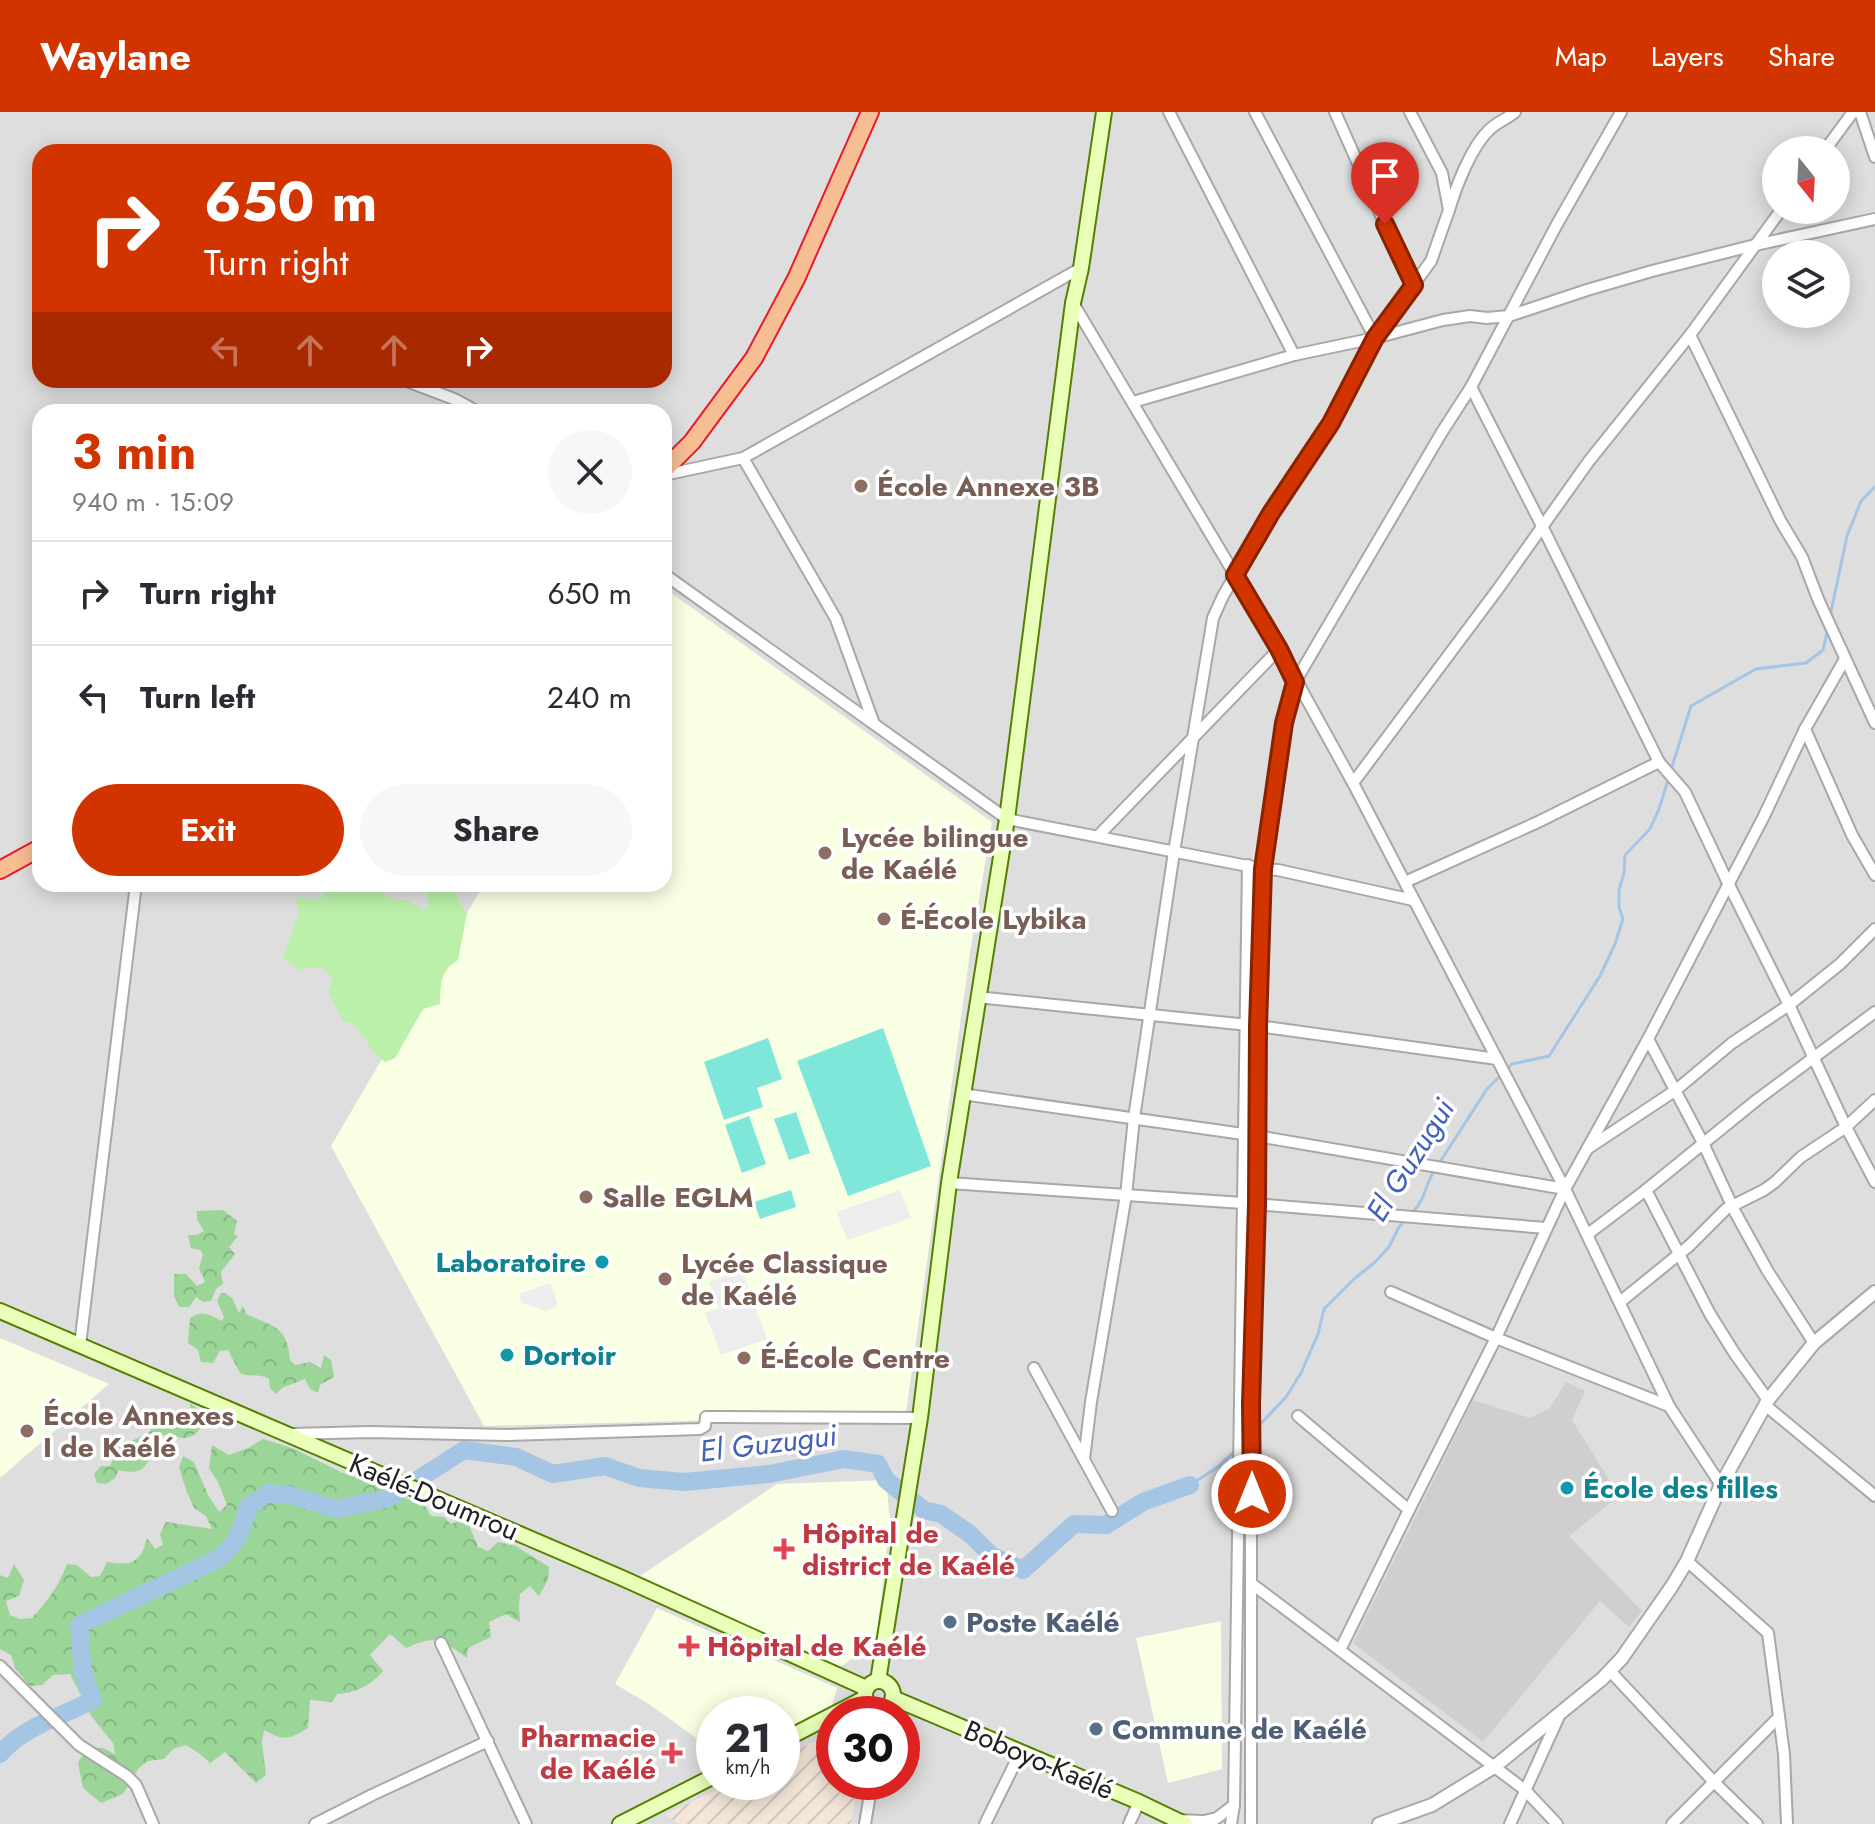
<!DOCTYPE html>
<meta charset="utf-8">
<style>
:root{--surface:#fff;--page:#f7f7f7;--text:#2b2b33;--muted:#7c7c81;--line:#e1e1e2;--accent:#d23400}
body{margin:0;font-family:Jost,sans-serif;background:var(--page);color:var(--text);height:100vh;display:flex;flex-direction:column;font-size:30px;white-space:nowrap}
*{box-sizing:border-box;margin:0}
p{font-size:26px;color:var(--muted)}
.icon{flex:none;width:44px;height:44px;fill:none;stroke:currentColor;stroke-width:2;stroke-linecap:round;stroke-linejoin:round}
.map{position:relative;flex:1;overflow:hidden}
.details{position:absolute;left:32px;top:292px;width:640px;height:488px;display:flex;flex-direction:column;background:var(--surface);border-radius:24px;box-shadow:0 4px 20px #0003}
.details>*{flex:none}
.guide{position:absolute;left:32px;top:32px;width:640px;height:244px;border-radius:24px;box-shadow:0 4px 20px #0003;background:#d23400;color:#fff;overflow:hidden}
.needle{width:52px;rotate:162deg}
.buttons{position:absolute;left:1762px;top:24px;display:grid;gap:16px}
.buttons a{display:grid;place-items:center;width:88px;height:88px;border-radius:50%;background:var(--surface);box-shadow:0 4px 20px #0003;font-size:40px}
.speed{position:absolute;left:696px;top:1584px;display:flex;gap:16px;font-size:40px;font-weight:700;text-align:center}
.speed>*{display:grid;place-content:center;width:104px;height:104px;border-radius:50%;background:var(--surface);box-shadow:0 4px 20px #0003;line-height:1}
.speed small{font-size:20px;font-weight:400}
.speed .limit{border:12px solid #d22;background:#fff;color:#111}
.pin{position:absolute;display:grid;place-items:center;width:68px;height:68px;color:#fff;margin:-82px -34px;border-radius:50% 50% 50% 0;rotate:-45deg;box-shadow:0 0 8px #0007}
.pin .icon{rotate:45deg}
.me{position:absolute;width:88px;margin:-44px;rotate:0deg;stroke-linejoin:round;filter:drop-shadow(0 0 6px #0008)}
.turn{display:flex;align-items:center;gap:28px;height:168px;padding:0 40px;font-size:36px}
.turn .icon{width:104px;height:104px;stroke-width:2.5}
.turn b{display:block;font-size:56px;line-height:68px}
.lanes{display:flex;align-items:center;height:76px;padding:0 40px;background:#0003;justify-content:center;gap:40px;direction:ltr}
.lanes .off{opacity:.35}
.round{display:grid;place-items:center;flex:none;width:84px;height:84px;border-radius:42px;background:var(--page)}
.head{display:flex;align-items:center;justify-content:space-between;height:136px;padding:0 40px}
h1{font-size:48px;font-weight:700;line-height:60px;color:var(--accent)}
.action{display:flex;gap:16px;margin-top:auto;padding:16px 40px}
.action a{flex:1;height:92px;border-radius:48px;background:var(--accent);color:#fff;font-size:32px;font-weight:700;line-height:92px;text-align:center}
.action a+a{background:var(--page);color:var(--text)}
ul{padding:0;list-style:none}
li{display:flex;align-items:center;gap:24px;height:104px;padding:0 40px;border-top:2px solid var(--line)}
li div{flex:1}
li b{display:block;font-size:30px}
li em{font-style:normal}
header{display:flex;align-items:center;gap:48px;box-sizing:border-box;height:112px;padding:0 40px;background:var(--accent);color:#fff}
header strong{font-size:38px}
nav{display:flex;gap:44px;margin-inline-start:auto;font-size:28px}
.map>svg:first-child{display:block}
.residential{fill:#dfdede;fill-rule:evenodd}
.education{fill:#f8ffe3}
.religious{fill:#cfcfcf}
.military{fill:url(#military-furrows)}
.grass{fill:#baf0a9}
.forest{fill:url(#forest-crowns)}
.pitch{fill:#7fe7d9}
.parking{fill:#ededed}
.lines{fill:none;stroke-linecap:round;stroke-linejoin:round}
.stream{stroke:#a4c5e3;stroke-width:3}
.river{stroke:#a4c5e3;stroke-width:18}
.minor-casing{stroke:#a8a8a8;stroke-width:14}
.tertiary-casing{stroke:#a8a8a8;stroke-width:16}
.secondary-casing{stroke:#528000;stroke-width:18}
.trunk-casing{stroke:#ea192d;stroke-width:20}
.minor{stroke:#fff;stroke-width:10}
.tertiary{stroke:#fff;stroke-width:12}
.secondary{stroke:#eaffb8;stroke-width:14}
.trunk{stroke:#f7be94;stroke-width:16}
.route-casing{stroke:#820;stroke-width:20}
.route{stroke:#d23400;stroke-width:14}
.education-dot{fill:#8d6e63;stroke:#fff;stroke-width:3}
.culture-dot{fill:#0f9aa8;stroke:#fff;stroke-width:3}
.health-dot{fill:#e0444e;stroke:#fff;stroke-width:3}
.service-dot{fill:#5c6f8a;stroke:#fff;stroke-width:3}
.labels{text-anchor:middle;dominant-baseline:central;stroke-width:7;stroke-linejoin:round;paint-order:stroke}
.education-label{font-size:28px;font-weight:bold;fill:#785e54;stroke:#fff;text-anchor:start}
.culture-label{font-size:28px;font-weight:bold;fill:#0d838f;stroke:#fff;text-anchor:start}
.street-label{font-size:28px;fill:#212121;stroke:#fff}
.health-label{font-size:28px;font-weight:bold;fill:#be3a42;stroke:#fff;text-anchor:start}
.service-label{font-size:28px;font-weight:bold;fill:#4e5e75;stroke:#fff;text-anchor:start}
.water-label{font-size:30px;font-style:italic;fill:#4461ba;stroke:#fff}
</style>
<header>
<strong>Waylane</strong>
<nav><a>Map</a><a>Layers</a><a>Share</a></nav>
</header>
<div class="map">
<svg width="1875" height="1712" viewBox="0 0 1875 1712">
<defs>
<pattern id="military-furrows" width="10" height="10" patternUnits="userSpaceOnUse" patternTransform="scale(2)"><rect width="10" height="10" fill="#f4e7d9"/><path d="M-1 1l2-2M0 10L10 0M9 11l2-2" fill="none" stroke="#d1c6ba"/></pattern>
<pattern id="forest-crowns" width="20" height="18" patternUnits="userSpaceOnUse" patternTransform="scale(2)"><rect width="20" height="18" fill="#9bd598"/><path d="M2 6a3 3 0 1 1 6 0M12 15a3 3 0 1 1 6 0" fill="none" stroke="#85b783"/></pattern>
</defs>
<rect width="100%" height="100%" fill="#f2f1e7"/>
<!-- residential -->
<path class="residential" d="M0 0H1875V1712H0ZM1776 38H1836V98H1776ZM40 40H664V268H40ZM1776 142H1836V202H1776ZM40 300H664V772H40ZM714 1602H782V1670H714ZM834 1602H902V1670H834Z"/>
<!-- education -->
<g class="education">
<polygon points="664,476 992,710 970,841 906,1301 721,1308 484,1314 331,1034 484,772 664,772"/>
<polygon points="0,1226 109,1272 0,1366"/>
<polygon points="886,1368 890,1409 876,1530 840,1555 640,1464 777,1372"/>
<polygon points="657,1496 837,1576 832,1594 782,1618 782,1602 714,1602 714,1639 649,1592 615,1572"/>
<polygon points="1221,1509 1222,1657 1168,1671 1136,1526"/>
</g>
<!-- religious -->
<polygon class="religious" points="1566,1270 1585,1279 1572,1308 1619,1384 1569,1424 1642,1499 1629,1515 1600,1489 1483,1630 1353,1531 1473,1288 1530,1306 1550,1296"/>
<!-- military -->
<polygon class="military" points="834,1620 834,1670 858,1670 851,1712 681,1712 665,1703 732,1670 782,1670 782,1646"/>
<!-- grass -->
<path class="grass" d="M326 772H377L385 783 392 787 409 789 421 797 429 796 426 782 429 772H454L459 789 467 801 458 848C439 860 441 871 440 892L423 897 395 946 385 950C380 946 375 942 371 936 362 924 359 912 343 909L328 879 333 868 324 856H305L300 860 283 845 299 801 296 785 320 788Z"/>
<!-- forest -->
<g class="forest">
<polygon points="223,1098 237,1109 234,1122 238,1124 229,1135 235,1142 221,1160 223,1172 216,1177 211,1189 203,1190 196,1185 189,1195 179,1195 174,1184 174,1162 186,1162 197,1174 205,1170 199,1156 203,1142 200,1138 191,1136 188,1123 197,1123 204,1119 197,1107 197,1099"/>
<path d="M221 1181H225L232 1186 239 1201 243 1194 246 1202C274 1215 287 1214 290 1248L295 1253 310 1250 321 1256 324 1243 331 1248 334 1265 320 1273 318 1281 310 1277 305 1267 282 1276 276 1282 270 1276 269 1267C258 1261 251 1266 240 1261L228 1238 220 1239 213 1251 201 1250 198 1238 188 1231 190 1206C203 1197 209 1203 222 1209L224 1205 217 1189Z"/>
<path d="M190 1291 206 1303C203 1314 197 1325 184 1326 177 1326 171 1322 164 1323 161 1324 155 1328 152 1330 151 1353 142 1365 119 1358L115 1366 106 1372 97 1371 94 1362 101 1354H110L119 1335 150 1320 157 1302 190 1300Z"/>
<path d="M263 1327 292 1336 343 1361 366 1369 426 1395 431 1404 444 1405 451 1412 460 1408 469 1413 478 1435 488 1439 498 1430 516 1434 549 1455 548 1468 539 1484 530 1474 520 1482 519 1495 520 1510 506 1502 489 1510 491 1525 468 1536 467 1546C441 1528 437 1522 406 1536L390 1522 370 1543 383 1559C370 1574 356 1581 337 1582L332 1590 310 1588 308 1616C288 1628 284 1629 264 1618L262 1630 266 1663 256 1671 225 1640 210 1651 200 1642 186 1633 173 1637 164 1647 148 1649 139 1656 123 1682 101 1691 83 1676 78 1651 87 1635 103 1636 115 1642 113 1631 92 1605 70 1562 53 1563 42 1573 30 1574 15 1556 11 1543 0 1537V1463L8 1466 14 1452 24 1468 19 1484 6 1489 10 1503 20 1507 32 1506C46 1491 60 1472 67 1452L77 1453 91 1465 100 1464 107 1450C131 1454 141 1451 147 1426L155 1437 163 1433 160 1422 166 1410 212 1417 206 1404 194 1396 186 1378 179 1355 183 1344 194 1350 208 1383 219 1400 227 1393 218 1370 209 1356 212 1333 229 1343 248 1336Z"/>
</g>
<!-- pitch -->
<g class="pitch">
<polygon points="883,916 931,1054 848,1084 797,949"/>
<polygon points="768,926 782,967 757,976 763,995 724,1008 704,950"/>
<polygon points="796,1000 810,1041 789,1048 774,1007"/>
<polygon points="749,1004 766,1052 742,1061 725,1013"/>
<polygon points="791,1078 796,1095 760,1107 754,1090"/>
</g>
<!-- parking -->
<g class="parking">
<polygon points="900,1078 911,1106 847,1128 837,1100"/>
<polygon points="742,1158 767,1227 721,1243 705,1201 719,1196 709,1170"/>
<polygon points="550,1171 558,1194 546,1199 522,1191 519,1182"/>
</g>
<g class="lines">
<!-- stream -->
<g class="stream">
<polyline points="1830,504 1847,424 1861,389 1875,375"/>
<polyline points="1671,658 1691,594 1756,557 1806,551 1823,538 1828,516"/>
<polyline points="1438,1053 1487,977 1512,952 1549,944 1600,864 1615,832 1623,807 1619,795 1619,778 1624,761 1625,743 1650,717 1659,697 1669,665"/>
<path d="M1412 1101C1426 1086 1424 1076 1434 1059"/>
<polyline points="1253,1320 1286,1285 1301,1261 1318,1222 1324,1197 1354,1167 1375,1150 1389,1135 1399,1115 1407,1107"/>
<polyline points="1190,1373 1218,1355 1237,1337"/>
</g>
<!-- river -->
<path class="river" d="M0 1642C24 1614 61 1605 93 1588L83 1561 79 1513 218 1447C235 1433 244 1418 247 1396L268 1381 290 1383 336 1397 389 1386 464 1338 516 1345 553 1362 605 1354 639 1366 684 1370 769 1362 844 1347 878 1352 886 1368 924 1398 941 1402 970 1422 992 1444 1023 1458 1074 1412 1106 1413 1143 1390 1190 1373"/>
<defs>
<g id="minor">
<polyline points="1169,0 1294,243"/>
<polyline points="1255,0 1375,226"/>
<polyline points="1335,0 1396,137 1414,173"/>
<path d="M1410 0 1442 61 1449 98C1456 75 1471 35 1489 18 1497 10 1507 7 1515 0"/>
<polyline points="1860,0 1875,45"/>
<polyline points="1825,38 1853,0"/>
<polyline points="1073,191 1279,537 1353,671 1497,947"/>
<polyline points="1690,223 1780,408 1802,445 1818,487 1875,611"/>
<polyline points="404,268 454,287 478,300"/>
<polyline points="1471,275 1542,414 1659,650 1685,680 1728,771 1789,893 1846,1015 1875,1070"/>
<polyline points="1133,290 1294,243 1375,226 1443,208 1470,204 1487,206 1509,204 1587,178 1652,159 1755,133 1875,107"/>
<polyline points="743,346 836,507 874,612"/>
<polyline points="664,363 743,346 1081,156"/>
<polyline points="664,462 1007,707 1263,757 1278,758 1413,788"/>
<polyline points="1805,617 1852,723 1875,763"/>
<polyline points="1353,671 1498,477 1589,349 1690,223 1781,98"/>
<polyline points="1098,724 1279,537"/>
<polyline points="1405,770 1538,710 1659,650"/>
<polyline points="977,885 1258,914 1497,947 1565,1077 1669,1294 1721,1373"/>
<polyline points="1648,927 1703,1031 1735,1100 1767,1158 1814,1231"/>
<polyline points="962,982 1257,1024 1565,1077"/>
<polyline points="1587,1037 1676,978 1732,931 1789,893 1840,852 1875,817"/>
<polyline points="949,1071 1243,1091 1546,1116"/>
<polyline points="1646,1078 1710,1202 1735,1242 1768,1288"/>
<polyline points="1588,1122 1646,1078 1758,987 1875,900"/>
<polyline points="1391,1180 1496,1226 1669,1294"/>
<polyline points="1620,1190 1689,1134 1726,1097 1764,1078 1775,1070 1801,1045 1846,1015 1875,988"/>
<polyline points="80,1233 136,772"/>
<polyline points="1034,1256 1112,1399"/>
<polyline points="1765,1293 1875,1384"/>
<polyline points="1298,1304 1409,1398"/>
<polyline points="291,1322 370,1320 506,1323 700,1317 705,1314 706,1305 721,1305 920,1306"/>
<polyline points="1084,1347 1091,1290 1126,1083 1134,1006 1174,740 1213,506 1223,484 1271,401 1331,311 1375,226 1431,149 1449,98"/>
<polyline points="1687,1449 1768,1521 1784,1642 1787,1712"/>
<polyline points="1252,1472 1525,1678 1557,1712"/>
<polyline points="441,1531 526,1712"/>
<polyline points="1340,1538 1409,1398 1496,1226 1565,1077 1648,927 1764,704 1805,617 1845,547"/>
<polyline points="0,1554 79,1633 127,1664 136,1673 153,1712"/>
<polyline points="1610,1559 1714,1670 1757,1712"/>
<polyline points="882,1602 883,1596"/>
<polyline points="1204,1709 1217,1706 1234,1693"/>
<polyline points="315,1712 372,1683 488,1629"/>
<polyline points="865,1712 872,1670"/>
<polyline points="985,1712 1020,1641"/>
<polyline points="1129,1712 1139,1690"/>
<polyline points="1231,1712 1234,1693 1248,753"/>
<polyline points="1251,1712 1251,1292 1257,1092 1258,914 1263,757 1284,611 1295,570 1442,320 1471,275 1556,114 1621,0"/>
<polyline points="1510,1712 1560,1602"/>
<polyline points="1672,1712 1778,1606"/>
</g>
<g id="tertiary">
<polyline points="1178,1709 1202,1710 1212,1712"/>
<polyline points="1379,1712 1432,1693 1494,1655 1602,1567 1622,1546 1672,1474 1687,1449 1721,1373 1768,1288 1814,1231 1875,1180"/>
</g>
<g id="secondary">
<polyline points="0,1199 622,1466 866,1576"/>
<polyline points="878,1569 920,1306 949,1071 1007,707 1073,191 1081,156 1104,0"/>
<circle cx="879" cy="1583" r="14"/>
<polyline points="893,1586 1139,1690 1185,1712"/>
<polyline points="782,1629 865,1586"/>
<polyline points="620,1712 714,1664"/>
</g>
<g id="trunk">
<polyline points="664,358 692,330 754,246 796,167 870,0"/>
<polyline points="0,758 40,736"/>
</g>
</defs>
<!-- minor casing -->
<use href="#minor" class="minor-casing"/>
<!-- tertiary casing -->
<use href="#tertiary" class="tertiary-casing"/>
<!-- secondary casing -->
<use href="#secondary" class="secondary-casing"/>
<!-- trunk casing -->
<use href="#trunk" class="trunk-casing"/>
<!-- minor -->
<use href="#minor" class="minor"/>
<!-- tertiary -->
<use href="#tertiary" class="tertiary"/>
<!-- secondary -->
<use href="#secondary" class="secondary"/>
<!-- trunk -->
<use href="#trunk" class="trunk"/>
</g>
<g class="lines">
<defs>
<polyline id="route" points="1252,1382 1251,1292 1257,1092 1258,914 1263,757 1284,611 1295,570 1279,537 1235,463 1271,401 1331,311 1375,226 1414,173 1385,112"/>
</defs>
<!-- route casing -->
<use href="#route" class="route-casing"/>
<!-- route -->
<use href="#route" class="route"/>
</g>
<!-- markers -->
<g class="education-dot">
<circle cx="861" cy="374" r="8"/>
<circle cx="825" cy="741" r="8"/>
<circle cx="884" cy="807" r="8"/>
<circle cx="586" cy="1085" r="8"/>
<circle cx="665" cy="1167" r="8"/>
<circle cx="744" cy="1246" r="8"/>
<circle cx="27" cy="1319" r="8"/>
</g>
<g class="culture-dot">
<circle cx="602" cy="1150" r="8"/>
<circle cx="507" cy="1243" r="8"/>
<circle cx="1567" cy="1376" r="8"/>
</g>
<g class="health-dot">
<path d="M780 1425h8v8h8v8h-8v8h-8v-8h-8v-8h8z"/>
<path d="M685 1522h8v8h8v8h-8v8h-8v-8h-8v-8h8z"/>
<path d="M668 1629h8v8h8v8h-8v8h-8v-8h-8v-8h8z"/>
</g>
<g class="service-dot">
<circle cx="950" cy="1510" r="8"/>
<circle cx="1096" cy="1617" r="8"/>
</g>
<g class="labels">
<!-- education labels -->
<g class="education-label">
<text x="877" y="374">École Annexe 3B</text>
<text x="841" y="725">Lycée bilingue<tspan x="841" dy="32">de Kaélé</tspan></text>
<text x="900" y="807">É-École Lybika</text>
<text x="602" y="1085">Salle EGLM</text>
<text x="681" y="1151">Lycée Classique<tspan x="681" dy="32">de Kaélé</tspan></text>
<text x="760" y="1246">É-École Centre</text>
<text x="43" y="1303">École Annexes<tspan x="43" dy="32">I de Kaélé</tspan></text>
</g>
<!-- culture labels -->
<g class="culture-label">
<text x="586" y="1150" text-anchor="end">Laboratoire</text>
<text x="523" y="1243">Dortoir</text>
<text x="1583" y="1376">École des filles</text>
</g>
<!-- street labels -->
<g class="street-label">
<text transform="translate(434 1385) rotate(23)">Kaélé-Doumrou</text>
<text transform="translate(1039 1648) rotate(23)">Boboyo-Kaélé</text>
</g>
<!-- health labels -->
<g class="health-label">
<text x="802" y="1421">Hôpital de<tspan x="802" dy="32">district de Kaélé</tspan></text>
<text x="707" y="1534">Hôpital de Kaélé</text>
<text x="656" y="1625" text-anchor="end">Pharmacie<tspan x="656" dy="32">de Kaélé</tspan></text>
</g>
<!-- service labels -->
<g class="service-label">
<text x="966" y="1510">Poste Kaélé</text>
<text x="1112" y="1617">Commune de Kaélé</text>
</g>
<!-- water labels -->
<g class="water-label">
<text transform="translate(1410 1048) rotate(-58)">El Guzugui</text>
<text transform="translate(768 1331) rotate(-7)">El Guzugui</text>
</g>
</g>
</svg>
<div class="buttons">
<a><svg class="needle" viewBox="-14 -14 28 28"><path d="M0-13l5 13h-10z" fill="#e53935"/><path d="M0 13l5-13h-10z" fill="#7c7c81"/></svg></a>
<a><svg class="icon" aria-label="layers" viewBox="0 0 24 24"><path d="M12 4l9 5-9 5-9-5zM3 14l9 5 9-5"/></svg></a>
</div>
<div class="speed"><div>21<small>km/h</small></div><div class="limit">30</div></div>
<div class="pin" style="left:1385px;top:112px;background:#d93025"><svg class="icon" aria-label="arrive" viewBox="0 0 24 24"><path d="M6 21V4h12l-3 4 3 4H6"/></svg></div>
<svg class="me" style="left:1252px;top:1382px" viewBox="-20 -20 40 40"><circle r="17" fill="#d23400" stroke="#fff" stroke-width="3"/><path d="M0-11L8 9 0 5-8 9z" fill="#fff"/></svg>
<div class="guide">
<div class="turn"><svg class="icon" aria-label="right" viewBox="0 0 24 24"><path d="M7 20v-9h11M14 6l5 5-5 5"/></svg><div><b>650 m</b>Turn right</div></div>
<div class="lanes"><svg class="icon off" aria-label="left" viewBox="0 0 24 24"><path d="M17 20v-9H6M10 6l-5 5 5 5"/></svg><svg class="icon off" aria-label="ahead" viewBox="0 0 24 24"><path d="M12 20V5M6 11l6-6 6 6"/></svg><svg class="icon off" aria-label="ahead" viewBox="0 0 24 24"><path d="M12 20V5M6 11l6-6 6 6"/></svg><svg class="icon" aria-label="right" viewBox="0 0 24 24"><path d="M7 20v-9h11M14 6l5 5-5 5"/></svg></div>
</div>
<section class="details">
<div class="head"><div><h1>3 min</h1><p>940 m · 15:09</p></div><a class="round"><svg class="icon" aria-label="close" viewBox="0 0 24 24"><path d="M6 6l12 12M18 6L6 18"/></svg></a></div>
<ul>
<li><svg class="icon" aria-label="right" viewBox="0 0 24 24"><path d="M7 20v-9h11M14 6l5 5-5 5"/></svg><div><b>Turn right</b></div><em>650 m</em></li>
<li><svg class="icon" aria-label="left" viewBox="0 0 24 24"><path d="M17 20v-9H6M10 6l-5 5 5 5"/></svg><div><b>Turn left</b></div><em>240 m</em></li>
</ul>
<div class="action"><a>Exit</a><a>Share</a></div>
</section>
</div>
